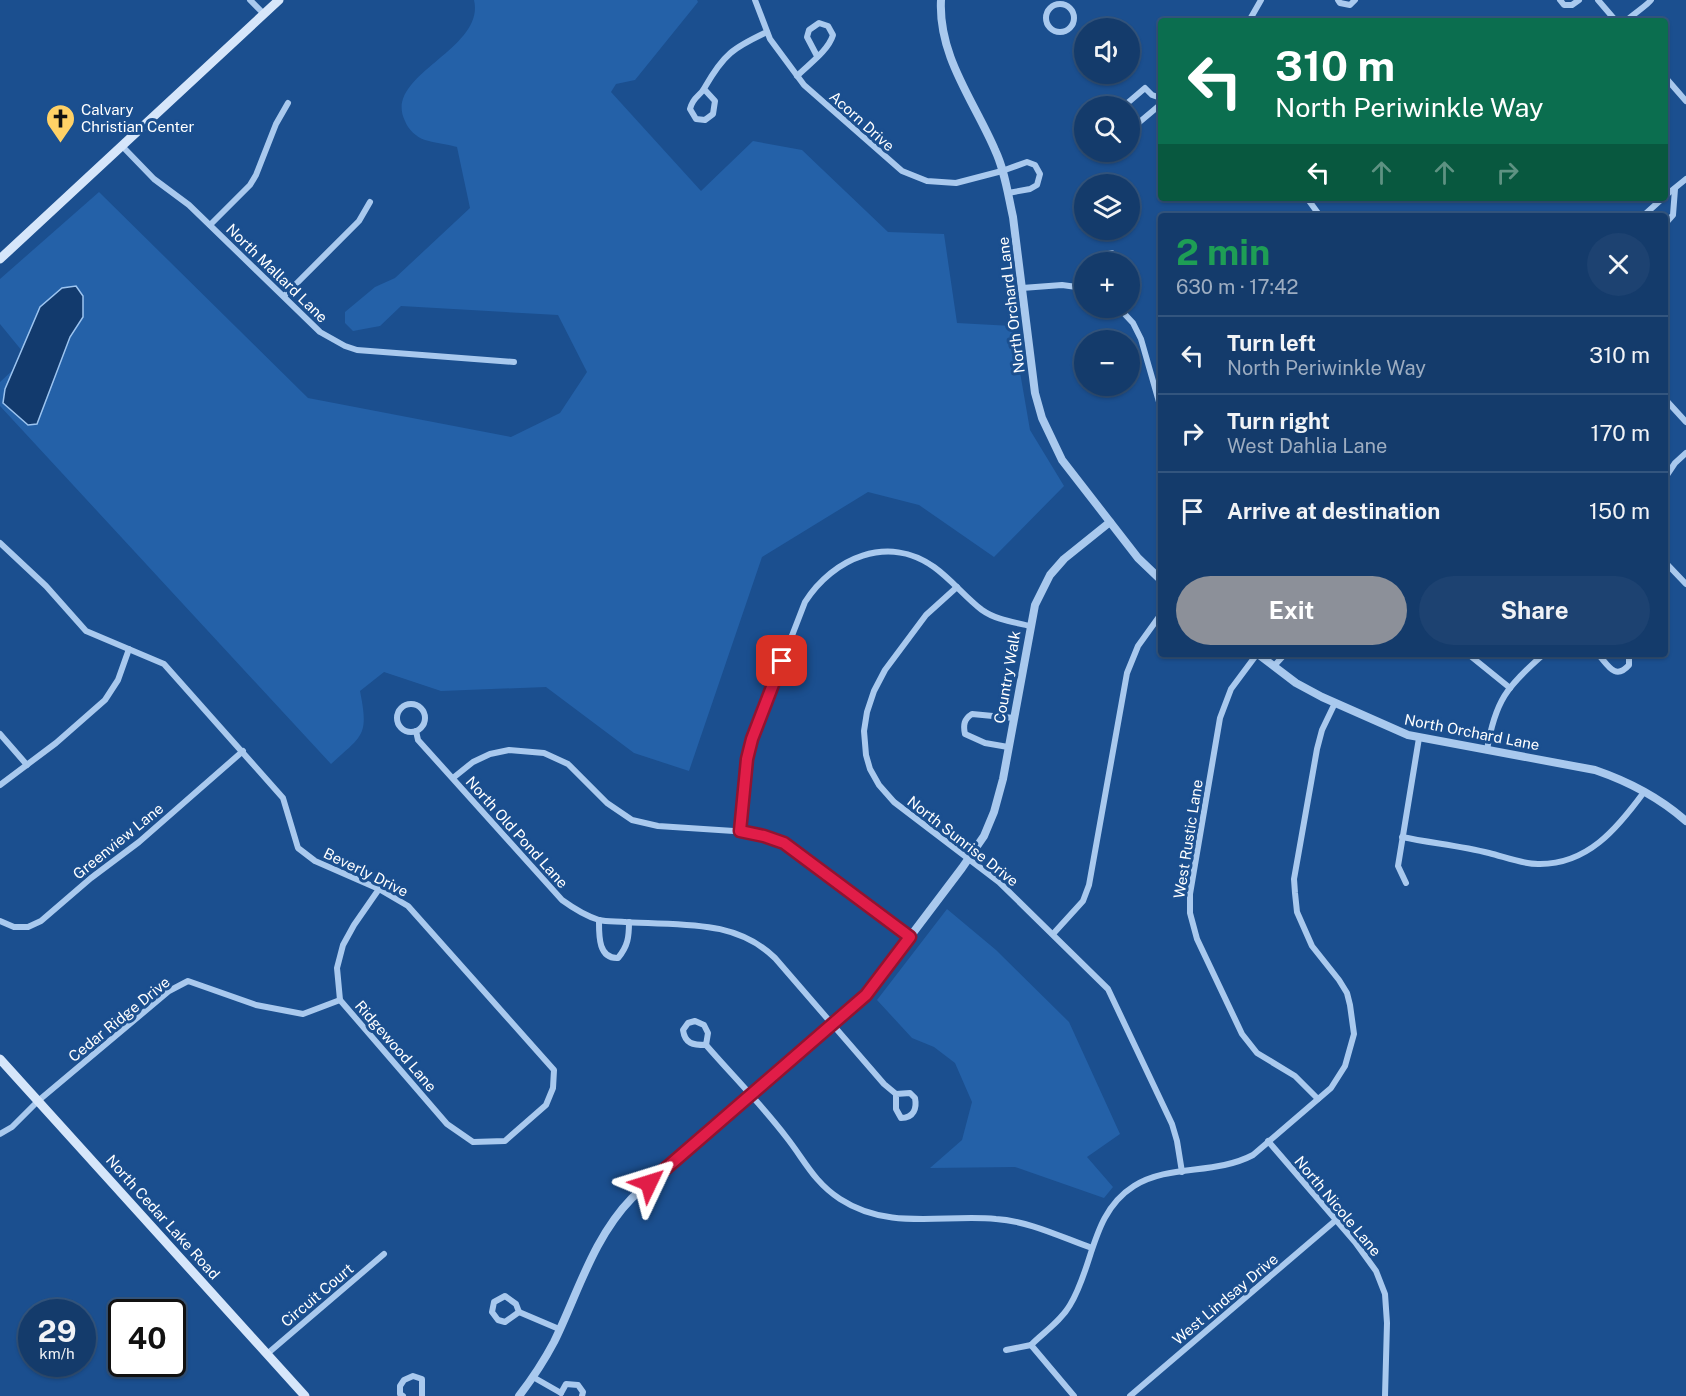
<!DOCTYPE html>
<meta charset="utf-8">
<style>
:root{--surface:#143b6b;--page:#1d4271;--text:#f1f3f6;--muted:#9dadc1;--line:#33557e;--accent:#8c9099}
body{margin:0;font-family:"Public Sans",sans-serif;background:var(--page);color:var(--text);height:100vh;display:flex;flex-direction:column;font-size:22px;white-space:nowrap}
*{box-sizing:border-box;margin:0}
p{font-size:20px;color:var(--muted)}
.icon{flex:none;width:33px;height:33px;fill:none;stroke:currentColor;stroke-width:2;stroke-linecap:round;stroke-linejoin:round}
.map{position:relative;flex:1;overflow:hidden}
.panel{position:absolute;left:1158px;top:213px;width:510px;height:444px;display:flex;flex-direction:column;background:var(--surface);border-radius:6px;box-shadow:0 2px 4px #0004,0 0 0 2px var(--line)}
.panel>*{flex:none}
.banner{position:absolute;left:1158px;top:18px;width:510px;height:183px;border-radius:6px;box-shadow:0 2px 4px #0004,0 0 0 2px var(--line);background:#0b6e4f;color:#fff;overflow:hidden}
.buttons{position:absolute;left:1074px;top:18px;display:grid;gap:12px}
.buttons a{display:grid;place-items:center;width:66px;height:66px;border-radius:50%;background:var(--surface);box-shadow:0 2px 4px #0004,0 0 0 2px var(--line);font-size:30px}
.speed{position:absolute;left:18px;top:1299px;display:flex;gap:12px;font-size:30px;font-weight:700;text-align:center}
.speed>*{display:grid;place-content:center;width:78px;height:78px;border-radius:50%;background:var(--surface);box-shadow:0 2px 4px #0004,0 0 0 2px var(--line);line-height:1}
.speed small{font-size:15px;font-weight:400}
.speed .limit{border:3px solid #111;border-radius:9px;background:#fff;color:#111}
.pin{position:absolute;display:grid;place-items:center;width:51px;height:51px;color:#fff;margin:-26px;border-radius:12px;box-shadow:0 3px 9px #0006}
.me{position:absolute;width:66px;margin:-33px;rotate:49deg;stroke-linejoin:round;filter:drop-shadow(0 0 4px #0008)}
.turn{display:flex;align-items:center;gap:21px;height:126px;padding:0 18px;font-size:27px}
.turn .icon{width:78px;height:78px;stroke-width:2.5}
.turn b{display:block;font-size:42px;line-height:51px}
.lanes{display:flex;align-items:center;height:57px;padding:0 18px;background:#0003;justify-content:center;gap:30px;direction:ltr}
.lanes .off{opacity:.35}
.round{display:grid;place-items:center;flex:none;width:63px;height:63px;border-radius:32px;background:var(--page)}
.headline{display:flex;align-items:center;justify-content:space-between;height:102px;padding:0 18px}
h1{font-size:36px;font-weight:700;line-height:45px;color:#1e9e55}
.button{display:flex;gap:12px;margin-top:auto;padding:12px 18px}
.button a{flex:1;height:69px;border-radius:36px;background:var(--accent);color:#fff;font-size:24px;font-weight:700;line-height:69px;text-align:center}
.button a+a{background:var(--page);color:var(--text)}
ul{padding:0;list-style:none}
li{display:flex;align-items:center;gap:18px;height:78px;padding:0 18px;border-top:2px solid var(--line)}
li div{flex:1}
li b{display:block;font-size:22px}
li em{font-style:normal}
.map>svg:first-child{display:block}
.green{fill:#2461a8}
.water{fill:#123a6d;stroke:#9cc4f0;stroke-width:1.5}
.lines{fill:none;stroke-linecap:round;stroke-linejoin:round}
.minor{stroke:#a9c9ee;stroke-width:6}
.tertiary{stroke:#a9c9ee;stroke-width:8}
.secondary{stroke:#d6e6fa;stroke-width:9}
.route-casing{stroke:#92132f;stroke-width:15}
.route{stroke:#e11d48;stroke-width:10}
.labels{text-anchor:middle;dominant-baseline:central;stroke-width:6;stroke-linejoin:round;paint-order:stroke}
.poi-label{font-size:15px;fill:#fff;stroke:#1b4f8f;text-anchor:start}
.street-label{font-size:15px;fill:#fff;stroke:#1b4f8f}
</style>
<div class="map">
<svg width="1686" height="1396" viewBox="0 0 1686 1396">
<rect width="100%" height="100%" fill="#1b4f8f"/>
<!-- green -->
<g class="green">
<path d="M474 0H697L698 2 635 80 616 84 611 92 701 191 753 141 802 150 888 232 944 234 957 323 1012 326 1030 430 1064 486 994 557 919 505 868 492 762 557 689 771 634 753 546 687 441 691 384 672 360 691C369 736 363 735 331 764L0 406V382L27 357 0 324V279L99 192 308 398 511 437 560 413 587 372 558 315 401 306 380 326 353 331 345 323V312L375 287 395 278 470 208 457 147C446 144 435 143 425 140 416 137 408 129 405 121 382 75 486 50 474 0Z"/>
<polygon points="947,909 996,950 1069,1022 1120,1134 1087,1157 1113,1187 1104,1198 1015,1167 930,1168 962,1140 972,1102 955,1063 934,1047 912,1038 877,1000"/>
</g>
<!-- water -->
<polygon class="water" points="76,286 83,296 83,317 70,337 37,424 28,425 3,403 5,389 40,307 62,288"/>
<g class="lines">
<!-- minor -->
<g class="minor">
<polyline points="250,0 264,14"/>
<polyline points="755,0 770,39 804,85 902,171 927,181 956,183 1002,171 1027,162 1035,165 1040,174 1037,185 1030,189 1008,193"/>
<polyline points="1338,0 1340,3 1350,5 1355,0"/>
<polyline points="1560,0 1564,5 1572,5 1579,0"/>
<polyline points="1598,0 1616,21"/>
<circle cx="1060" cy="18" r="14"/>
<polyline points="1249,21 1261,0"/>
<path d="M1626 21C1632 15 1649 4 1651 0"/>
<path d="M797 76C809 64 828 51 833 35L828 26 819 23 809 30 807 37 817 56"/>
<polyline points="1665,77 1686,101"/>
<path d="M704 89 715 101 713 114 705 120 696 119 690 109C693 96 700 97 705 87 724 54 733 48 767 32"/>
<polyline points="1124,106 1145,88 1152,95 1161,98"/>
<polyline points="1130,127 1136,125 1161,104"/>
<polyline points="122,146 154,179 189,205 320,332 345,346 357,350 514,362"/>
<polyline points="1665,196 1686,179"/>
<polyline points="1307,198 1320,216"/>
<polyline points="1643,216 1663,198"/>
<polyline points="1665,224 1673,215 1675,189"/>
<polyline points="210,225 250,185 256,175 276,124 288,103"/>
<polyline points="1098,262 1105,255 1112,253 1121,262"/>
<polyline points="1022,288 1062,285 1084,288"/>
<polyline points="284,296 359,221 370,202"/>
<polyline points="1119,308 1133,323 1141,339 1161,409"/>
<polyline points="1665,399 1686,422"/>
<polyline points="1665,478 1675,463 1686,453"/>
<polyline points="0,543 46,586 86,631 164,664 283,798 298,848 315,861 379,889 408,906 554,1070 553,1088 546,1105 505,1141 473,1142 447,1124 340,1000 337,968 343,945 354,925 379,889"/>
<polyline points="1665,562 1686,584"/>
<polyline points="957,587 926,615 885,670 874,691 867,712 864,731 866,755 870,769 879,785 894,802 999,882 1108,989 1172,1124 1177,1141 1182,1172"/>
<polyline points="1257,654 1231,689 1220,718 1190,894 1190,913 1197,939 1242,1034 1257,1053 1295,1076 1318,1099"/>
<polyline points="1468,654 1510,688"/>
<path d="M1598 654C1608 665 1615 681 1629 665V658L1627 654"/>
<polyline points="1274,666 1285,654"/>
<circle cx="411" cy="718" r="14"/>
<path d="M416 731 418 740 562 900C573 908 586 916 599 920 607 922 618 921 626 922 679 926 734 918 775 958L884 1084 896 1094"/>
<polyline points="0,734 27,765"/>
<path d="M1008 747 985 743 965 734C963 725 964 719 972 714L1014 718"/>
<path d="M1487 750C1495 701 1507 686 1544 654"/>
<polyline points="453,778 473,762 490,754 509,750 544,753 568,764 607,803 632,820 658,826 749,832 784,843 910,937"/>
<polyline points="0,785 56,743 105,700 118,680 129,649"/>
<path d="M740 831 747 759 752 739 805 602C833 558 888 534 934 567 952 580 965 597 982 610 996 620 1014 622 1030 626"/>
<path d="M1402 837C1431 843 1461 846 1489 853 1505 857 1522 864 1538 864 1587 865 1617 829 1644 792"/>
<polyline points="1406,883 1398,866 1419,738"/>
<path d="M599 920C599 935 598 959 618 958 628 946 629 937 629 922"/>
<polyline points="0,921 14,927 28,927 41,921 91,878 139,842 243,751"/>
<polyline points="1053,934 1083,901 1089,885 1127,673 1138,646 1161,614"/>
<path d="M695 1021 704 1025 708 1033 706 1045C693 1045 685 1044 683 1030L688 1023Z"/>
<path d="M706 1045C732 1075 762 1105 787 1138 805 1161 814 1182 840 1199 889 1231 943 1214 996 1219 1029 1221 1061 1237 1092 1248"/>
<path d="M910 1093 915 1098C917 1108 914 1118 901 1118L896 1109V1094Z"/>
<polyline points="0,1134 12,1127 38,1101 169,991 188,981 256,1005 303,1014 340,1000"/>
<polyline points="1268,1141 1355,1242 1376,1271 1385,1294 1387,1323 1385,1396"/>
<polygon points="505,1296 516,1304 519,1312 505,1322 498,1320 492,1312 494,1302"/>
<polyline points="519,1312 559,1329"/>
<path d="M1031 1345C1044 1332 1061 1321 1070 1305 1094 1266 1091 1213 1134 1186 1169 1164 1215 1175 1253 1155L1331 1088 1345 1066 1354 1034 1350 1005 1347 993 1339 980 1312 946 1297 912 1295 893 1294 879 1317 749 1322 730 1335 703"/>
<polyline points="1031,1345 1074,1396"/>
<polyline points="1006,1350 1031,1345"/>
<polyline points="267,1354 384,1254"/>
<polyline points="533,1377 561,1393"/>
<polyline points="561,1393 566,1384 578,1385 583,1392 582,1396"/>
<polyline points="403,1396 400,1394 400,1386 404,1380 413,1376 422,1379 422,1396"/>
<polyline points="1130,1396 1336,1220"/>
</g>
<!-- tertiary -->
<g class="tertiary">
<path d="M941 0C938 56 974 101 995 150 1005 171 1008 195 1013 217L1035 393 1042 418 1062 460 1138 558 1161 580"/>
<path d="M1258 654 1296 683 1322 697 1408 735 1595 770C1627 781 1660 798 1686 821"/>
<path d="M519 1396C532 1379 544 1361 554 1342 578 1293 593 1238 632 1198L866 995 962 868 984 836 994 812 1003 779 1035 605 1050 575 1064 559 1110 522"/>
</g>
<!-- secondary -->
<g class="secondary">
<polyline points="0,259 279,0"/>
<polyline points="0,1059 305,1396"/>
</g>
</g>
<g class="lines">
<defs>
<polyline id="route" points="649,1183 866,995 910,937 784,843 764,836 740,831 747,759 752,739 782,661"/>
</defs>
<!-- route casing -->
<use href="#route" class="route-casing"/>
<!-- route -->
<use href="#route" class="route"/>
</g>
<!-- icons -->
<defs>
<symbol id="church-pin" viewBox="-11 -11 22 30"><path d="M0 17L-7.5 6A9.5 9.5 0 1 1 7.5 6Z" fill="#ffd166" stroke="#1b4f8f"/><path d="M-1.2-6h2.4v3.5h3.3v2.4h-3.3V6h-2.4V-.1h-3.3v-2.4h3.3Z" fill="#111"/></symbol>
</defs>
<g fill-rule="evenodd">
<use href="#church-pin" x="44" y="102" width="33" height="45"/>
</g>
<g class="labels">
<!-- poi labels -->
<g class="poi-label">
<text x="81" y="109">Calvary<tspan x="81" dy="17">Christian Center</tspan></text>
</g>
<!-- street labels -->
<g class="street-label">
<text transform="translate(862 121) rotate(42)">Acorn Drive</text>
<text transform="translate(277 273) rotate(44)">North Mallard Lane</text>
<text transform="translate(1011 305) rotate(-97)">North Orchard Lane</text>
<text transform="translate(1007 677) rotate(-80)">Country Walk</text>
<text transform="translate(1472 732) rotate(11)">North Orchard Lane</text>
<text transform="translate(517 832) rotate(48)">North Old Pond Lane</text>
<text transform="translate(1188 839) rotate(-81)">West Rustic Lane</text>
<text transform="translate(118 841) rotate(-39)">Greenview Lane</text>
<text transform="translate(963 841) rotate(38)">North Sunrise Drive</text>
<text transform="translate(366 872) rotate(26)">Beverly Drive</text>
<text transform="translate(119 1019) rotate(-39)">Cedar Ridge Drive</text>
<text transform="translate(396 1046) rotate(49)">Ridgewood Lane</text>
<text transform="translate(1338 1206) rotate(50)">North Nicole Lane</text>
<text transform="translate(163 1217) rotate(48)">North Cedar Lake Road</text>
<text transform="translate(317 1295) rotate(-40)">Circuit Court</text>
<text transform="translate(1225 1299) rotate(-40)">West Lindsay Drive</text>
</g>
</g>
</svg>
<div class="buttons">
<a><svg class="icon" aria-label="sound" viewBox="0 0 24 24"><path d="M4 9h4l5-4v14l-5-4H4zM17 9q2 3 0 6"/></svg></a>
<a><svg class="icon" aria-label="search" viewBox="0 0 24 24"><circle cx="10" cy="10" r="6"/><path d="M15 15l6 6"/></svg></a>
<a><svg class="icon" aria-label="layers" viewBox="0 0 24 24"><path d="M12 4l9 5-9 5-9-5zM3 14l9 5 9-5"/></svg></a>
<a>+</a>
<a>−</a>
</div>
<div class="speed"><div>29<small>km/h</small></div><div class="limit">40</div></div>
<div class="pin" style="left:782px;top:661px;background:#d93025"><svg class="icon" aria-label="arrive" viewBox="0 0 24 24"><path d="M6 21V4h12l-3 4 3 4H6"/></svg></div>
<svg class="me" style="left:649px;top:1183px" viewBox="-20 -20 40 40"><path d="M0-17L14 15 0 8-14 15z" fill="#e11d48" stroke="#fff" stroke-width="4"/></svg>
<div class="banner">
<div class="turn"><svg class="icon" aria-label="left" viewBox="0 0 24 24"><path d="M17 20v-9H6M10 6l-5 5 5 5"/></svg><div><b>310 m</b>North Periwinkle Way</div></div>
<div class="lanes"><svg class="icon" aria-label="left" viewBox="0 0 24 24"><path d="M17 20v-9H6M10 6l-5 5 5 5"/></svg><svg class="icon off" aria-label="ahead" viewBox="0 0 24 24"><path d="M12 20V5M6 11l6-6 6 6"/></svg><svg class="icon off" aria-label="ahead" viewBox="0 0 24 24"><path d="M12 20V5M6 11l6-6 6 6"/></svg><svg class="icon off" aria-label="right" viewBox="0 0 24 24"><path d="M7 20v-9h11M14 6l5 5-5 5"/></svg></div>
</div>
<section class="panel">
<div class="headline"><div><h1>2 min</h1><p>630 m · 17:42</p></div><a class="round"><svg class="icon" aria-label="close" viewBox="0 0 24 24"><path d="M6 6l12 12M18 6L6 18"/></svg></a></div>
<ul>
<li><svg class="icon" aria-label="left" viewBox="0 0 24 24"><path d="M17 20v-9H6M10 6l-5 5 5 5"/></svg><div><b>Turn left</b><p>North Periwinkle Way</p></div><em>310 m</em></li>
<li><svg class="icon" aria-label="right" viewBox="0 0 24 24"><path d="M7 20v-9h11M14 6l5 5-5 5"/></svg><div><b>Turn right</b><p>West Dahlia Lane</p></div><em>170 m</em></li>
<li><svg class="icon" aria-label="arrive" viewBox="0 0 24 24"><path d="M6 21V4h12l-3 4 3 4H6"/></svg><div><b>Arrive at destination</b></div><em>150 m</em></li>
</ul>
<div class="button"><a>Exit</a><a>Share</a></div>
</section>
</div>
